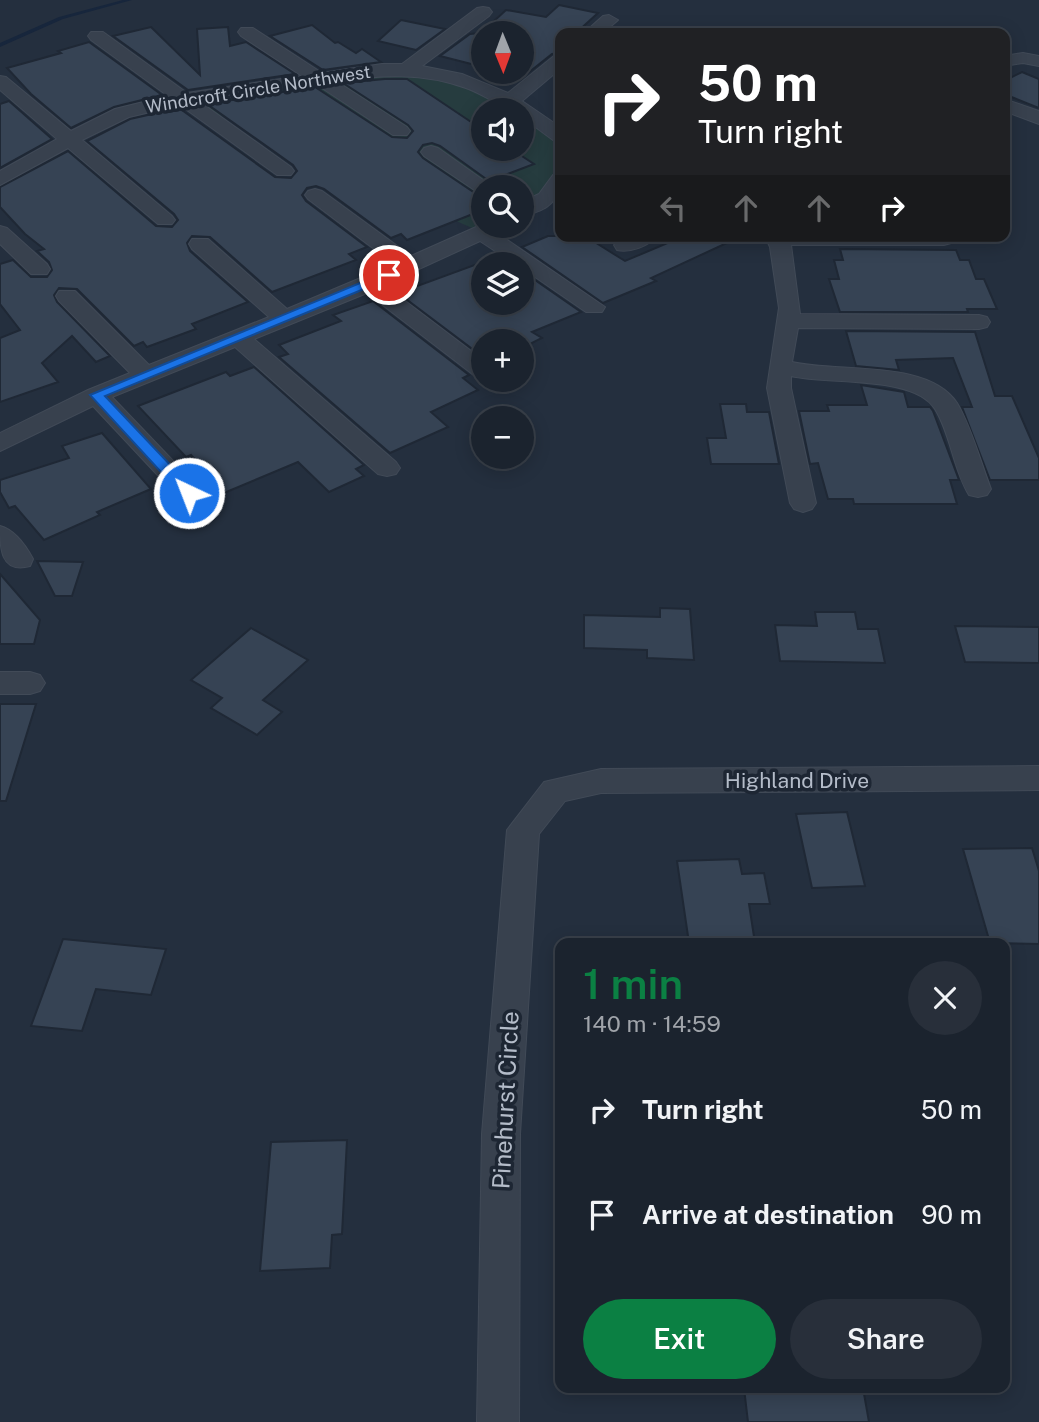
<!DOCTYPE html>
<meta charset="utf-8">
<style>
:root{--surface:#1b232e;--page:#282f3a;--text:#f1f3f6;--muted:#a0a4aa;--line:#39404a;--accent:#0b8043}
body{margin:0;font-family:"Public Sans",sans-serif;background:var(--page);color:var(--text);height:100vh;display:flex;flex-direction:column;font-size:26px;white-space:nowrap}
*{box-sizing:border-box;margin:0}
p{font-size:23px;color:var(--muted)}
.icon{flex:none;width:38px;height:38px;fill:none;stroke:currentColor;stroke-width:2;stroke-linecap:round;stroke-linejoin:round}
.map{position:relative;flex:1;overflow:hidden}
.panel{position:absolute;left:555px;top:938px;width:455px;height:455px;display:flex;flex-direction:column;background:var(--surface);border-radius:14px;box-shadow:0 4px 18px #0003,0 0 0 2px var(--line)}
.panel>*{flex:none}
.banner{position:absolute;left:555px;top:28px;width:455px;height:214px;border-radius:14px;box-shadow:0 4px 18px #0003,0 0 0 2px var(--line);background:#202124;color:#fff;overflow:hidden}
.needle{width:46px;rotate:179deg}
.controls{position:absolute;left:471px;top:21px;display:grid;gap:14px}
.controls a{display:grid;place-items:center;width:63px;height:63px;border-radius:50%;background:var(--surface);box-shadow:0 4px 18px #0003,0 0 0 2px var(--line);font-size:35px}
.pin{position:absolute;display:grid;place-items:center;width:60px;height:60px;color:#fff;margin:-30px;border:4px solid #fff;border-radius:50%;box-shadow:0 2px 7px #0007}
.me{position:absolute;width:77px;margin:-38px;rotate:317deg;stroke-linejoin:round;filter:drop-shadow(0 0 5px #0008)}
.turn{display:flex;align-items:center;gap:24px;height:147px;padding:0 28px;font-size:32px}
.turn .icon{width:91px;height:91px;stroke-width:2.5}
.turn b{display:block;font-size:49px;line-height:60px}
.lanes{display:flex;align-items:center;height:66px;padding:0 28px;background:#0003;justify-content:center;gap:35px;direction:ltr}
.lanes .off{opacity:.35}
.round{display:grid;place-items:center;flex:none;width:74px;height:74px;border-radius:37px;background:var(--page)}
.summary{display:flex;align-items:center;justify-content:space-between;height:119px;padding:0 28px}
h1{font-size:42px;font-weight:600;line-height:52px;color:var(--accent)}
.button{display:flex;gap:14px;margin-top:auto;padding:14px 28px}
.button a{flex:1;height:80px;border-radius:42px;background:var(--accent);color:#fff;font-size:28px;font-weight:600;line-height:80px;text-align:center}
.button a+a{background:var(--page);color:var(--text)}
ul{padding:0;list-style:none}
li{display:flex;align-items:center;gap:21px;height:105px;padding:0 28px}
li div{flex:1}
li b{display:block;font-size:26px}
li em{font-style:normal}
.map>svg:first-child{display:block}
.green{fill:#263c3f;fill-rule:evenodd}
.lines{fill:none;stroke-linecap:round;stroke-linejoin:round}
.stream{fill:#17263c;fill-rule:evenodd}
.building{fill:#364354;stroke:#1f2835;stroke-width:2}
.minor-casing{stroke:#414a57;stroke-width:2}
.minor{fill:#38414e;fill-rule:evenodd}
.route{fill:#1a73e8;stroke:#114b97;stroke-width:2}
.labels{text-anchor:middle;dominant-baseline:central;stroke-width:7;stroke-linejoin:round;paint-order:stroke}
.far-street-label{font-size:18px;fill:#b4bcc9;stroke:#1d2633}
.street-label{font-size:21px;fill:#b4bcc9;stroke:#1d2633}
.near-street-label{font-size:24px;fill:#b4bcc9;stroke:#1d2633}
</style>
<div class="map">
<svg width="1039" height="1422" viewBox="0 0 1039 1422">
<rect width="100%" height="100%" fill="#242f3e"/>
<!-- green -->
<path class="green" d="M408 68 510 101 560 137V177L522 209V187H483V233L184 99ZM483 110H522V149H483Z"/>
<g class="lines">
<!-- stream -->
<polygon class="stream" points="123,0 132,0 63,19 0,47 0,43 59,17"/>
</g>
<!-- building -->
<g class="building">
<polygon points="559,5 598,13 576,33 560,33 560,53 552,54 523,77 501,72 522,72 522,33 483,33 483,67 440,56 470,34 481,33 506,10 546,17"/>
<polygon points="401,20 445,29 416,50 378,41"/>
<polygon points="312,25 335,43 338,42 356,53 362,49 381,62 323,70 270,36"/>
<polygon points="151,27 200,75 197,29 228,27 230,46 246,42 295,74 188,90 113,36"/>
<polygon points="89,42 162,95 114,107 71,128 31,94 7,68 61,53 58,51"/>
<polygon points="1022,72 1039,79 1039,108 1004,94 1004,81"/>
<polygon points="385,79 407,79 483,130 483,149 511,149 534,164 489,181 440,146 432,143 423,145 418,152 423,158 475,193 483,195 483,210 407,240 401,234 391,238 324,189 316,186 307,188 302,195 306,201 367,247 349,254 356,260 272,292 210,237 192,236 187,243 190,251 248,302 192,324 196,329 147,347 143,342 134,346 77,289 59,288 54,295 57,302 110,356 96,362 72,336 42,363 58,382 0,402 0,338 20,330 0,304 0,264 13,260 31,277 47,277 52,270 49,262 37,251 44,249 25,234 0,207 0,187 68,151 156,226 172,227 178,220 174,214 87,141 130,119 179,108 275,177 291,178 297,171 293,165 207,104 315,87 392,137 407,138 413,131 408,125 343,83"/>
<polygon points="9,101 52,139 0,168 0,104"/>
<polygon points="548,236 585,236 625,261 684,236 742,236 651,278 656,281 603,303 522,247"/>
<polygon points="840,249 956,250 960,260 969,260 976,279 984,279 997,309 967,309 968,312 840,312 829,279 839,279 834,260 843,260"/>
<polygon points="499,256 511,264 483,264 483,303 522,303 522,271 581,312 532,332 542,338 522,348 522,341 483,341 483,357 398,293"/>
<polygon points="373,301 469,375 463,378 478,390 431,412 448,427 390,453 279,357 288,354 279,345 341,321 333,315"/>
<polygon points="846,331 975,332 995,396 1012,396 1039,458 1039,480 990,480 962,407 972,407 953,358 896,360 899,370 856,366"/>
<polygon points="254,367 364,465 356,469 364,476 329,492 298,462 224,493 191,455 186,457 138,406 226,372 230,376"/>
<polygon points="861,385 904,392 908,407 930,407 933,411 959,480 950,480 957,504 854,504 853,499 828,499 818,463 810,464 799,411 829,411 827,405 867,405"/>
<polygon points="720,404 746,404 747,412 769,412 779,464 711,464 707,438 726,438"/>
<polygon points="102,433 151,489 97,512 100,515 44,540 15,506 9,508 0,492 0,480 69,458 62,446"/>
<polygon points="37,561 83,562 72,596 55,596"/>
<polygon points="0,574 40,620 34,644 0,644"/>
<polygon points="660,608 690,609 694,660 647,658 647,650 584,648 584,615 660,617"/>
<polygon points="815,612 855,612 858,629 878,629 885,663 780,661 775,625 817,626"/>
<polygon points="955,626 1039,627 1039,663 965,662"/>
<polygon points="251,628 308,660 263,700 282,712 257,735 211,708 222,698 191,680"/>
<polygon points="0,704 36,704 6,801 0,801"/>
<polygon points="847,812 865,886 812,888 796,814"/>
<polygon points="1032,848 1039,871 1039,944 990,943 963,849"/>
<polygon points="739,859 742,874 764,873 770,904 749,904 755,943 689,943 677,861"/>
<polygon points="63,939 166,949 151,995 96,989 82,1031 31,1026"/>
<polygon points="347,1140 342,1234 332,1235 330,1268 260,1271 271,1142"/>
<polygon points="744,1388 863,1388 869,1422 748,1422"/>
</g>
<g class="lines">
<defs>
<g id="minor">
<path d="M483 7 489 8 492 12 489 16 422 66 462 74 508 93 554 56 560 55V69L522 101 560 127V142L553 140 522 117V110C502 110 484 94 466 88 422 72 381 75 336 81L407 127 410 131 407 135H393L316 84 200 102 291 167 294 171 291 175H277L180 105 129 117 82 140 172 216 175 220 172 224H158L68 148 0 185V171L57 139 0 90V76L6 77 71 131 115 109 168 96 91 40 88 36 91 32H103L187 93 302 76 241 36 238 32 241 28H253L322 73 382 64H402L477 8Z"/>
<polygon points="609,15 618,20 603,33 584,33 603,16"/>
<polygon points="1023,53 1039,56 1039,66 1023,63 1004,66 1004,56"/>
<polygon points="1004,99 1039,111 1039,124 1004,111"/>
<polygon points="431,146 438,148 493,187 483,187 483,193 476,191 424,156 421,152 424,148"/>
<path d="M560 173C560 201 550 210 522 216V202L539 194 553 175Z"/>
<polygon points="315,189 322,191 411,256 483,224 505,226 497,233 605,307 602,312 586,312 522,268 522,264 515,264 480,241 384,285 483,360 483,378 475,376 367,293 254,339 396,462 400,468 396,474 387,476 378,474 235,347 112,397 198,487 202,493 198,499 189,501 180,499 93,406 0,451 0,433 88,390 130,373 59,301 56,296 59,291 75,291 149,365 269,317 192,249 189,244 192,239 208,239 287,309 394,264 308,199 305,195 308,191"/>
<polygon points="0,226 7,228 47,264 50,269 47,274 31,274 0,244"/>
<path d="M628 236H657C649 246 630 253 617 250L614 245Z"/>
<path d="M765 236H953L955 239 951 243 944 245H791L800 314 979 315 987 317 990 322 987 327 979 329 798 328 792 362C838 373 928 359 957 403 971 426 981 463 991 489L987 495 978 497 969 495C953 469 951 435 935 409 914 375 828 385 791 376V388L816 503 812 509 803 512 794 509 790 503 767 388 779 308 770 247Z"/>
<path d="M0 526C15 530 26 546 33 559L30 566C0 574 0 547 0 526Z"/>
<polygon points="0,672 30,672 40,675 45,683 40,691 30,694 0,694"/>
<polygon points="1039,766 1039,790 601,793 565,801 539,834 520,1134 519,1422 477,1422 482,1134 507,830 544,782 601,769"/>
</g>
</defs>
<!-- minor casing -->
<use href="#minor" class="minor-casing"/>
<!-- minor -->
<use href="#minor" class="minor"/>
</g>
<!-- route -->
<polygon class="route" points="389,271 393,272 393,277 105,396 194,490 194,497 184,497 90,395"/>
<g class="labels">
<!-- far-street labels -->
<g class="far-street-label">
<text transform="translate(258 89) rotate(-9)">Windcroft Circle Northwest</text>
</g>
<!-- street labels -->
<g class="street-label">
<text x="797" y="780">Highland Drive</text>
</g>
<!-- near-street labels -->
<g class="near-street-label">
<text transform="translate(505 1100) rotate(-87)">Pinehurst Circle</text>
</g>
</g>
</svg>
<div class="controls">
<a><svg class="needle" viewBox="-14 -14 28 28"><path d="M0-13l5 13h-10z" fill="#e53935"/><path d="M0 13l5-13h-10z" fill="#a0a4aa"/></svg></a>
<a><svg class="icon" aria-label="sound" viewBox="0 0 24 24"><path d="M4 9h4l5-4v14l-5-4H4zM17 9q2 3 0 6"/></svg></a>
<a><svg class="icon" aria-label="search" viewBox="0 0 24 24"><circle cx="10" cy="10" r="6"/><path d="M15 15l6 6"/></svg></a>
<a><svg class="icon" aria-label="layers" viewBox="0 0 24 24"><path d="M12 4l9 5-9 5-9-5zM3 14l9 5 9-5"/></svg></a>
<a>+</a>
<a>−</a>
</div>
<div class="pin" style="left:389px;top:275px;background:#d93025"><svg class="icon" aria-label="arrive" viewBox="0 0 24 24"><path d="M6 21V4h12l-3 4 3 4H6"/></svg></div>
<svg class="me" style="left:189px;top:493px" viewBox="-20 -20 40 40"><circle r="17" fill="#1a73e8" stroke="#fff" stroke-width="3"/><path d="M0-11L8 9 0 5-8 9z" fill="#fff"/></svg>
<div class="banner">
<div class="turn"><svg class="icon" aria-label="right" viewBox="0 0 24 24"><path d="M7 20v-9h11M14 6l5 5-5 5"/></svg><div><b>50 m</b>Turn right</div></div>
<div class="lanes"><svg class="icon off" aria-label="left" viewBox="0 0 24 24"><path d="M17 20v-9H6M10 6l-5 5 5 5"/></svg><svg class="icon off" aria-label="ahead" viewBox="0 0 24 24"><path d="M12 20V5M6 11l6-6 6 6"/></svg><svg class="icon off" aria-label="ahead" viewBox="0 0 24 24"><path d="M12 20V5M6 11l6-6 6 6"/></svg><svg class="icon" aria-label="right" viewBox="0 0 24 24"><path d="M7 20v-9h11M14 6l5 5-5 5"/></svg></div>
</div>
<section class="panel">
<div class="summary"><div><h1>1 min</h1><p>140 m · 14:59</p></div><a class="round"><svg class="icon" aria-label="close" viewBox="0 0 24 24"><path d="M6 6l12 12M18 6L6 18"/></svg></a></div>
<ul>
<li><svg class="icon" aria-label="right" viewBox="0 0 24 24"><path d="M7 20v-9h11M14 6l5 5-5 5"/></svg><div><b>Turn right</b></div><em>50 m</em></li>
<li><svg class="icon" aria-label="arrive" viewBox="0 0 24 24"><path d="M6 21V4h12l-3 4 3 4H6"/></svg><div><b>Arrive at destination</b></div><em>90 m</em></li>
</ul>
<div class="button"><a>Exit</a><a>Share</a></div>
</section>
</div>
